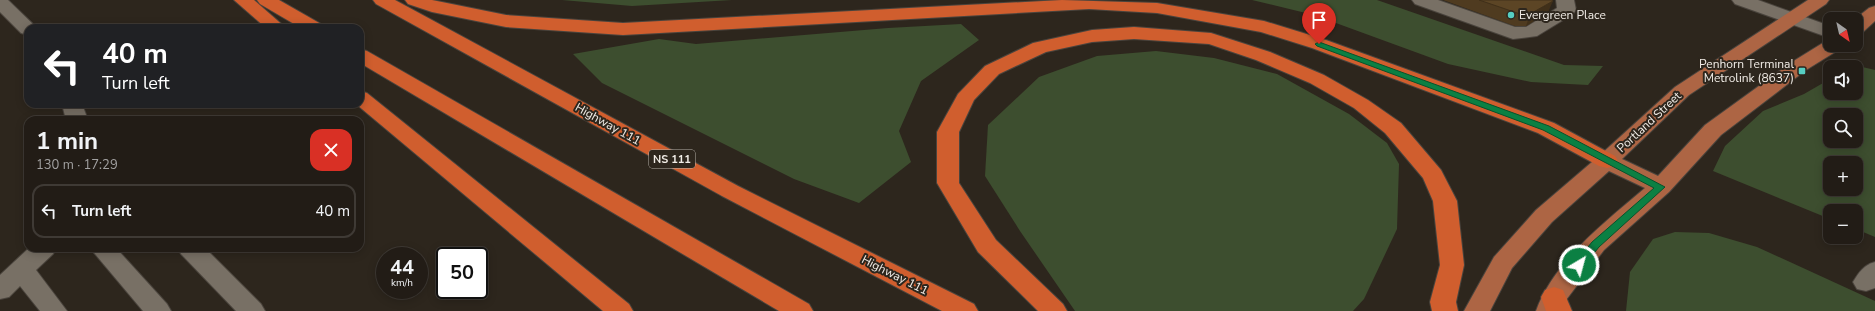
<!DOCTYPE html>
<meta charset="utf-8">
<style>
:root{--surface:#221c16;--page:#2e2923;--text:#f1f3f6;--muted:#a2a1a1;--line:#3f3a35}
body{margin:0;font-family:"Nunito Sans",sans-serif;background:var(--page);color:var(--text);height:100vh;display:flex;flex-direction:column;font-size:15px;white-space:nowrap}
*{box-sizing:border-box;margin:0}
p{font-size:13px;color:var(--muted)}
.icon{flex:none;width:22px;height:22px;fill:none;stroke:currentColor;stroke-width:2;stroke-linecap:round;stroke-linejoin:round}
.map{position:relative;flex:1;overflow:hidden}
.drawer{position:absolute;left:24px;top:116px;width:340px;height:136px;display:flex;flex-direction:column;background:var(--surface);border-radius:12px;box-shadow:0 2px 10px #0003,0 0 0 1px var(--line)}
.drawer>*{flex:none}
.hud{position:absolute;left:24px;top:24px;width:340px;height:84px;border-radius:12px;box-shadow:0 2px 10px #0003,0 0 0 1px var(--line);background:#202124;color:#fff;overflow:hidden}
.needle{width:26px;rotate:146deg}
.fabs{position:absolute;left:1823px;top:12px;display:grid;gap:8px}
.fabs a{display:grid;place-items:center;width:40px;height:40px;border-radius:8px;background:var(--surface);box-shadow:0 2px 10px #0003,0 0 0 1px var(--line);font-size:20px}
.speed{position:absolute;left:376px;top:247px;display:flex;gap:8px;font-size:20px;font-weight:700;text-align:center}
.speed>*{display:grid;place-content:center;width:52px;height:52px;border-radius:50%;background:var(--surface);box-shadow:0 2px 10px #0003,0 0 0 1px var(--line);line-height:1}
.speed small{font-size:10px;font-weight:400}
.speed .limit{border:2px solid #111;border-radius:6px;background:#fff;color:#111}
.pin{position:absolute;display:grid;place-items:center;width:34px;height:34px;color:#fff;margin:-41px -17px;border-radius:50% 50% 50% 0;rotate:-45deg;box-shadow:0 0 4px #0007}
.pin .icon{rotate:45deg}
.me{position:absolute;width:44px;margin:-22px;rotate:37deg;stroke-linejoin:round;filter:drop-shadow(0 0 3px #0008)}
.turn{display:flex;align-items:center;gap:14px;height:84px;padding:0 12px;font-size:18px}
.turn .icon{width:52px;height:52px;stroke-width:2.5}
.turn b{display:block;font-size:28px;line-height:34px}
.round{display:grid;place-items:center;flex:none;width:42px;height:42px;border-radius:12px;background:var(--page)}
.overview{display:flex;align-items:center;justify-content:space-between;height:68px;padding:0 12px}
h1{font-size:24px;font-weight:700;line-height:30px}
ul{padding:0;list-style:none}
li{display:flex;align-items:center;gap:12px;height:54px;margin:0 8px 6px;padding:0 4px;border:2px solid var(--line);border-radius:12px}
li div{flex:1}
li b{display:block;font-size:15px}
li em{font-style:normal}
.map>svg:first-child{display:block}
.green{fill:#3d4e2f;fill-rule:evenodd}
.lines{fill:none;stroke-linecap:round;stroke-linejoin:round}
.minor-casing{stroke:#4a443d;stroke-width:2}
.major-casing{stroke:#4a443d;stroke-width:2}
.highway-casing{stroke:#4a443d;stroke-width:2}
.minor{fill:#787065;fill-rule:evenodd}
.major{fill:#ad6544;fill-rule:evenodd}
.highway{fill:#d05e2e;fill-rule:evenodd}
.wall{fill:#4f3b20}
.shaded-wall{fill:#40301a}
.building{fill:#5c4525;stroke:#40301a}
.route{fill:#0b8043;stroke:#07532c}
.poi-dot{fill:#56cec2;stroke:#2d261d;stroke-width:1.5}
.labels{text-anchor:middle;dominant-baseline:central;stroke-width:4;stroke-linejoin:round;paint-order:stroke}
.shield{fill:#2d261d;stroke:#b7b1aa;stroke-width:1}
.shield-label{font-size:11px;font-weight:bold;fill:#f2ede7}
.poi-label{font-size:12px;fill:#f2ede7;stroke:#2d261d;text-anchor:start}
.street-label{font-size:12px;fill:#f2ede7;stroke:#2d261d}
</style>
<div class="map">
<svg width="1875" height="311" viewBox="0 0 1875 311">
<rect width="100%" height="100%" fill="#2d261d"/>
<!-- green -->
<g class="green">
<polygon points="562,0 732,0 632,6"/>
<polygon points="1252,0 1377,0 1564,65 1603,66 1588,85 1531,82 1448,64 1314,15"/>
<polygon points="961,24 979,40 921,81 899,131 911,162 859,203 794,179 602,83 573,54 659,39 696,44 888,28"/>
<polygon points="1156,51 1214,58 1277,74 1349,114 1387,143 1399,164 1397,229 1364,299 1353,311 1075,311 1020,231 985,176 988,125 1039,77 1097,56"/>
<path d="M1854 65 1875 70V237L1856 229V211H1830V219L1713 171 1725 146 1763 111 1804 94 1830 79V93H1856V67H1850ZM1830 115H1856V141H1830ZM1830 163H1856V189H1830Z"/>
<polygon points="1675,232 1709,233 1757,247 1875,301 1875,311 1626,311 1630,272 1653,239"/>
</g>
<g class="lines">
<defs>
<g id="minor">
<polygon points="0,0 8,0 37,28 28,28 28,35 21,33 0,12"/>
<polygon points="1412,0 1438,0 1515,27 1526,27 1557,8 1556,0 1574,0 1576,10 1573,14 1537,36 1513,39 1415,4"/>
<polygon points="1732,0 1758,0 1830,26 1830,38 1735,4"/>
<polygon points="62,104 82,104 88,120 66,120"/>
<polygon points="29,248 56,248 53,254 36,270 67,311 40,311 20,286 9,297 0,299 0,275"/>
<polygon points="90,248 116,248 167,304 171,311 143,311"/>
<polygon points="178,248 205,248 261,304 265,311 236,311 181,254"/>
<path d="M1875 262V288L1866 291 1857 289 1853 282C1859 272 1864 265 1875 262Z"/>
</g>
<g id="major">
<path d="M1808 0H1829L1826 4 1689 95 1622 159 1658 176 1705 125 1792 62 1826 41 1830 40V45H1843L1840 49 1806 70 1721 135 1669 192 1604 250 1566 300 1562 311H1536C1554 261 1605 222 1645 188L1609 171 1552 222 1512 268 1490 311H1464L1494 257 1536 210 1599 156 1675 87Z"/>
<polygon points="1875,6 1875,21 1863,32 1856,34 1855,19 1869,8"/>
</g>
<g id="highway">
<polygon points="234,0 254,0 286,28 266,28"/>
<polygon points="257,0 279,0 321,24 323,28 301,28 260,4"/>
<polygon points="373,0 395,0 738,186 974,304 978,311 942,311 722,196 376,4"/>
<polygon points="405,0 432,0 506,15 623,23 1062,0 1157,3 1264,21 1326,40 1554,123 1615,156 1618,161 1615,166 1607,168 1599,166 1538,133 1312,48 1261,32 1157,13 1089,9 623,35 506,27 432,12 408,4"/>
<polygon points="1134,27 1211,33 1270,52 1324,75 1368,100 1401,123 1441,170 1457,201 1464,265 1456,302 1458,311 1432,311 1430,302 1440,265 1433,201 1423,178 1385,133 1354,108 1310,83 1256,60 1209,44 1134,39 1092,42 1046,52 999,74 974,100 959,132 959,183 996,240 1063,304 1067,311 1038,311 978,252 937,183 937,132 958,94 985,66 1033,43 1092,30"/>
<polygon points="360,49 367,51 809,304 813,311 779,311 360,63"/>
<polygon points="360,91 367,93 629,304 633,311 603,311 356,104 360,104"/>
<polygon points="1554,287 1563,290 1572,311 1546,311 1541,297 1545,290"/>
</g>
</defs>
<!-- minor casing -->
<use href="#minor" class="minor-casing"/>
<!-- major casing -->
<use href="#major" class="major-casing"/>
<!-- highway casing -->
<use href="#highway" class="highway-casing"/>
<!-- minor -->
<use href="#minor" class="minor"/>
<!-- major -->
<use href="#major" class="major"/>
<!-- highway -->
<use href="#highway" class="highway"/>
</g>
<!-- wall -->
<polygon class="wall" points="1443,0 1552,0 1548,12 1526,26 1515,26"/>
<!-- shaded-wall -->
<polygon class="shaded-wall" points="1553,1 1548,12 1526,26 1530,14"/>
<!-- building -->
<polygon class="building" points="1479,0 1552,0 1553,1 1530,14 1520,14"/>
<!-- route -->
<polygon class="route" points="1319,42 1549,126 1665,187 1599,247 1582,268 1575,268 1574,265 1575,263 1592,242 1654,188 1543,130 1317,46 1315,44"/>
<!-- markers -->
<g class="poi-dot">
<circle cx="1511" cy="15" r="4"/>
<rect x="1798" y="67" width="8" height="8" rx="2"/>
</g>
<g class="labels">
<!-- shield labels -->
<rect class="shield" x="649" y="150" width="46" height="18" rx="3"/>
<g class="shield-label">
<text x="672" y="159">NS 111</text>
</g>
<!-- poi labels -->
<g class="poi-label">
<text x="1519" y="15">Evergreen Place</text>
<text x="1794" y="64" text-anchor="end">Penhorn Terminal<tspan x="1794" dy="14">Metrolink (8637)</tspan></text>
</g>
<!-- street labels -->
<g class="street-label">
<text transform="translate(1649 122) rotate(-43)">Portland Street</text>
<text transform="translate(608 124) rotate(29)">Highway 111</text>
<text transform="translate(895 275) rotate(27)">Highway 111</text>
</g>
</g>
</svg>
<div class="fabs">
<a><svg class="needle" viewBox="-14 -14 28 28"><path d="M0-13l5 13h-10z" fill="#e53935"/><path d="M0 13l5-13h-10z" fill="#a2a1a1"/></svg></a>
<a><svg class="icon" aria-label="sound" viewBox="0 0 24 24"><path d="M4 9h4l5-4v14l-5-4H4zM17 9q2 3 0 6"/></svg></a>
<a><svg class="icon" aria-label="search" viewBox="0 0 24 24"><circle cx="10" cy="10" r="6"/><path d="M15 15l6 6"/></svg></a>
<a>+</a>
<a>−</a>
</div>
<div class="speed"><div>44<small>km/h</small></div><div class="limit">50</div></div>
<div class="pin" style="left:1319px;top:44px;background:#d93025"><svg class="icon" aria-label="arrive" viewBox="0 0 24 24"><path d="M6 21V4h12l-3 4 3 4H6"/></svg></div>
<svg class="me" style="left:1579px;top:265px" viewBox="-20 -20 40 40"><circle r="17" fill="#0b8043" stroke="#fff" stroke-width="3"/><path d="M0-11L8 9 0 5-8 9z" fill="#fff"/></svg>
<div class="hud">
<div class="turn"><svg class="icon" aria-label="left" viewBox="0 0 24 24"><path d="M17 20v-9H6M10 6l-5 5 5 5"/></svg><div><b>40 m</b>Turn left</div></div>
</div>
<section class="drawer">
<div class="overview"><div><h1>1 min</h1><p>130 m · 17:29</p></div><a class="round" style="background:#d93025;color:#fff"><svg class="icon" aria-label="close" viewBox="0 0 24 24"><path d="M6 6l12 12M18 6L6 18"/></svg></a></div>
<ul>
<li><svg class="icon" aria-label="left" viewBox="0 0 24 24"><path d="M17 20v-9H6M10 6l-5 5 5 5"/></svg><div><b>Turn left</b></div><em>40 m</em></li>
</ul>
</section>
</div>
